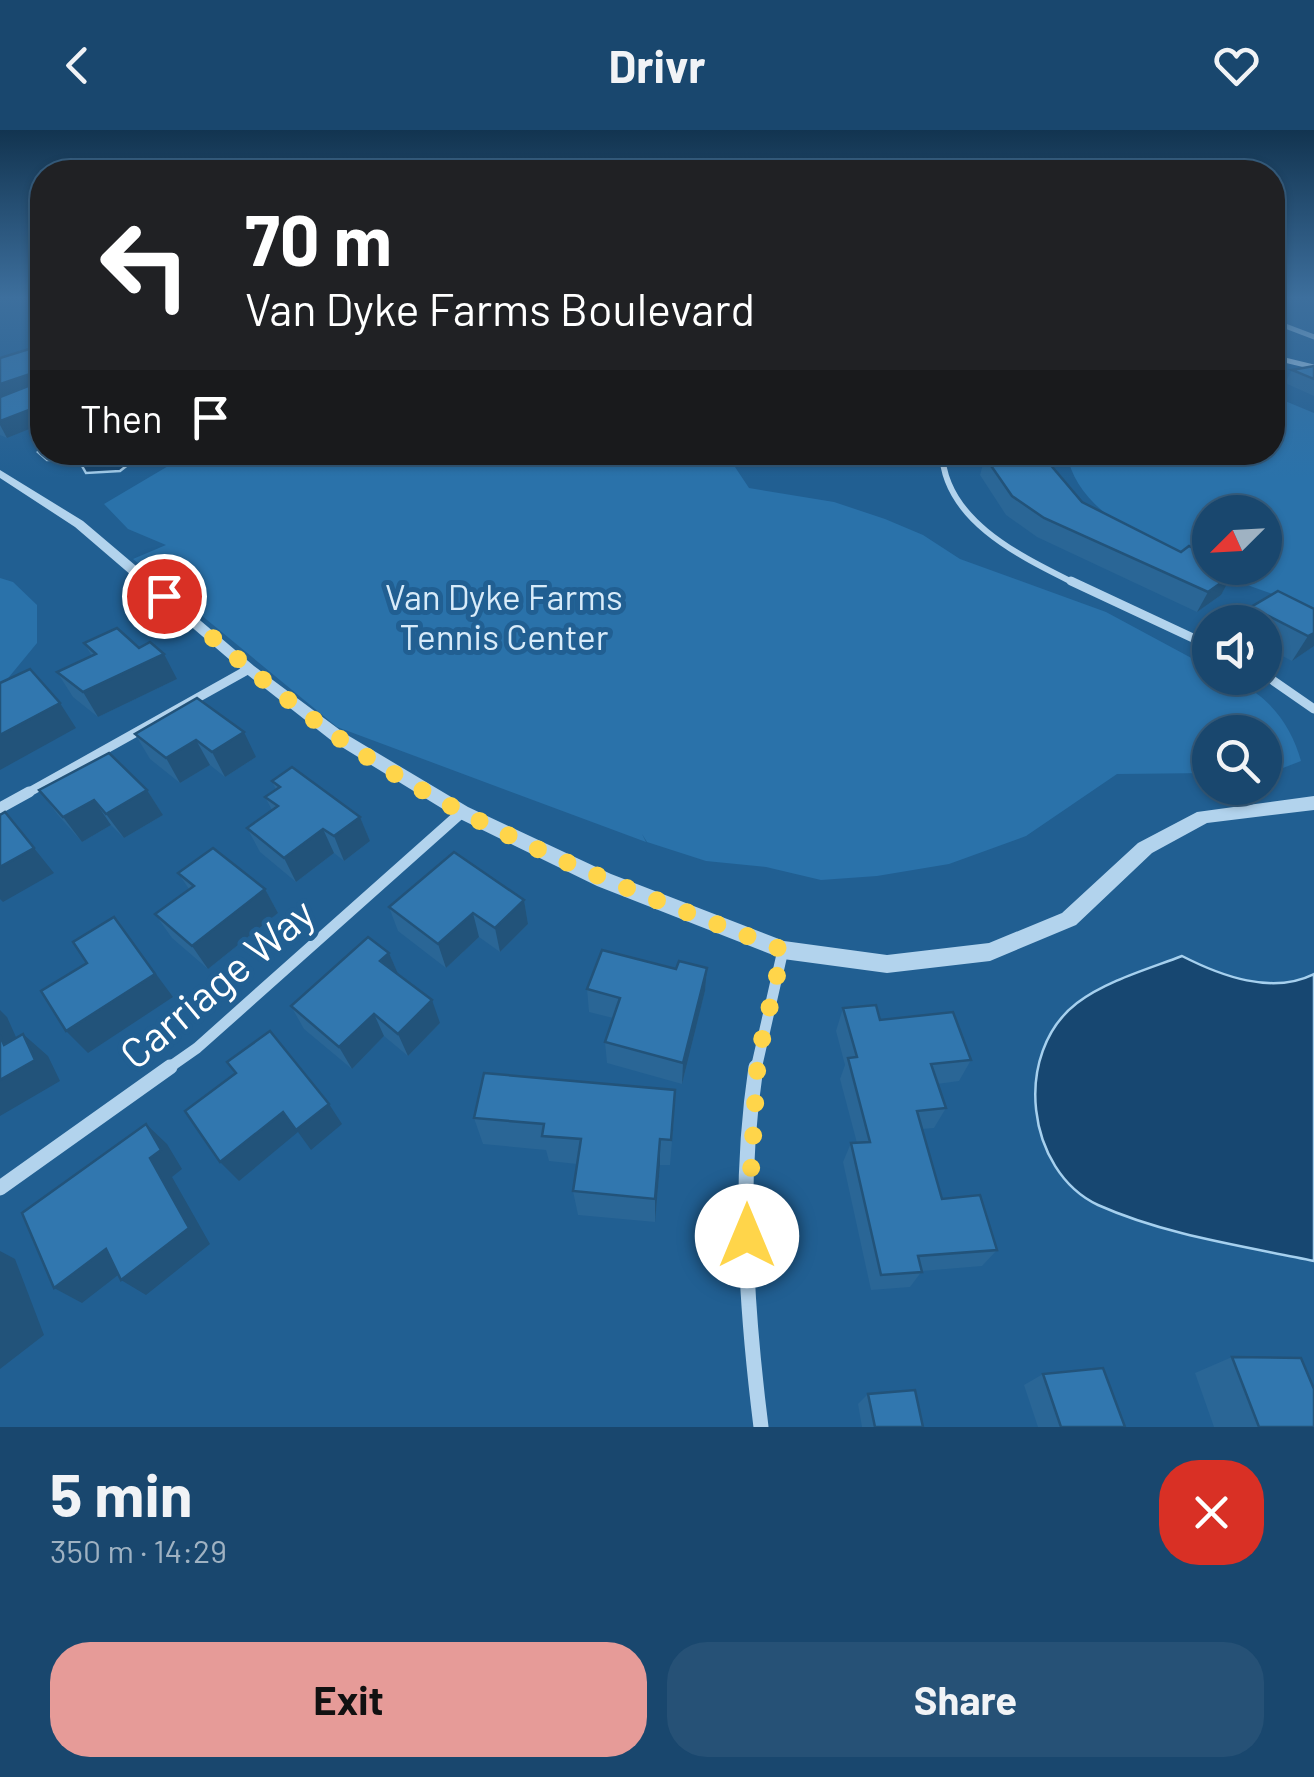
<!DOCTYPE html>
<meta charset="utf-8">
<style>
:root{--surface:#19476e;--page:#265176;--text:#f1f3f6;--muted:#9fb2c2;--line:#375f81;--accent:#e69b98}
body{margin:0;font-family:Barlow,sans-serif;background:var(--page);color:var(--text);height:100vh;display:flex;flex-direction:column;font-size:38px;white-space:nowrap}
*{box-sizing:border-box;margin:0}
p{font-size:32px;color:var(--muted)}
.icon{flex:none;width:55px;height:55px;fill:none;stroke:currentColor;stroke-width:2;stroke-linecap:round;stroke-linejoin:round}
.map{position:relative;height:1297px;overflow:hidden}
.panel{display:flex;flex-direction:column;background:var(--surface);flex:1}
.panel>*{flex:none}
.hud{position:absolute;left:30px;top:30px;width:1255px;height:305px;border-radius:40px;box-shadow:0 2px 8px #0004,0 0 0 2px var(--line);background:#202124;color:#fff;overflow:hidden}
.needle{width:65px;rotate:246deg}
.fabs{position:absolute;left:1192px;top:365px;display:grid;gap:20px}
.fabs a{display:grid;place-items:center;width:90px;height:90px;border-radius:50%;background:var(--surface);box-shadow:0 2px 8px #0004,0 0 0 2px var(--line);font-size:50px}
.pin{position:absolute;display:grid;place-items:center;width:85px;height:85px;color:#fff;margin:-42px;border:5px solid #fff;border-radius:50%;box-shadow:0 2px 10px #0007}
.me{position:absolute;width:110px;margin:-55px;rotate:0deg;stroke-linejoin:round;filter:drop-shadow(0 0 8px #0008)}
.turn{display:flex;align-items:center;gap:35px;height:210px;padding:0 50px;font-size:45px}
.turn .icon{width:130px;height:130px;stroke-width:2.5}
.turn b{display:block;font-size:70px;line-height:85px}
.then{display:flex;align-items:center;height:95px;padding:0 50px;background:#0003;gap:20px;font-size:38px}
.round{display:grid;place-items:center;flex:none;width:105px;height:105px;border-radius:40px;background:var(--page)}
.headline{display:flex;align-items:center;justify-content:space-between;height:170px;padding:0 50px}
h1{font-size:60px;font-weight:700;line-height:75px}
.button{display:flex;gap:20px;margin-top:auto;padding:20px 50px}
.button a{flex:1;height:115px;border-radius:40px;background:var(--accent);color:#111;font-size:40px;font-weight:700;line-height:115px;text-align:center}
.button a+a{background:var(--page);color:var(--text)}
header{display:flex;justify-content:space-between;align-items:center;height:130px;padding:0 50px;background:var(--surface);font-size:45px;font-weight:700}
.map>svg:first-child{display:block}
.green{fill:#2a72aa;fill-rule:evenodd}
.water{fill:#174771;stroke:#a6d0ee;stroke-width:2.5}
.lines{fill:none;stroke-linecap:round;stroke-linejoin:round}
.minor-far4{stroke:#b2d3ed;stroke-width:5}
.minor-far3{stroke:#b2d3ed;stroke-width:6}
.minor-far2{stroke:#b2d3ed;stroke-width:9}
.minor-far1{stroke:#b2d3ed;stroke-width:11}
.minor{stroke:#b2d3ed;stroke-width:15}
.tertiary{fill:#b2d3ed;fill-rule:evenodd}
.wall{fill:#2a6696}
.shaded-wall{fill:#22537a}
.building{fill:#3177af;stroke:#22537a;stroke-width:2.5}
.route{stroke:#ffd54a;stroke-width:18;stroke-dasharray:0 32.4}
.labels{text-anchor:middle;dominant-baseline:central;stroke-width:10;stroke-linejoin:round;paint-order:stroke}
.park-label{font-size:35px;fill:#d8ebf9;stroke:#215f92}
.near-street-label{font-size:42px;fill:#fff;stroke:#215f92}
</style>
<header><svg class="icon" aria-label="back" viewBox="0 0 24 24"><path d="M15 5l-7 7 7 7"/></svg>Drivr<svg class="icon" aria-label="heart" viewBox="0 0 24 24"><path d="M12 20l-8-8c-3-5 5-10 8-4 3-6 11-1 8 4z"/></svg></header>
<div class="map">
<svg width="1314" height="1297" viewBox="0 0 1314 1297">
<rect width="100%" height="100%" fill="#215f92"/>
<!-- green -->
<g class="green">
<path d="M1273 266 1314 283V480C1244 450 1079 409 1067 323L1272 322ZM1210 382H1265V438H1210Z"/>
<path d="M175 323H752L733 334 749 358 834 372 885 389 923 405 960 429 1106 482 1210 538V548C1256 548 1290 589 1301 631L1265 645V602H1210V643L1117 644 1026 706 949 734 877 746 821 750 766 737 706 731 647 712 642 704 646 712 337 597 133 429 166 415 128 399 104 374 175 332Z"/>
<polygon points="0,448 13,452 37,475 37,513 0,558"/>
</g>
<!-- water -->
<g class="water">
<polygon points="42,319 42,322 125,323 134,330 120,341 86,343 78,329 47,330 38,322"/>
<path d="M1182 826C1221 846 1272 865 1314 844V1131C1243 1116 1165 1105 1098 1075 1026 1041 1012 923 1077 873 1106 851 1148 839 1182 826Z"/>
</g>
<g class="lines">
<!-- minor-far4 -->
<g class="minor-far4">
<polyline points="1272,191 1314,207"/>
<polyline points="1272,227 1314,237"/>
</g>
<!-- minor-far3 -->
<path class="minor-far3" d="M942 322C944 391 1022 427 1076 454"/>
<!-- minor-far2 -->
<g class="minor-far2">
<polyline points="1071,451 1210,516"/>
<polyline points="1265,545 1314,579"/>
<polyline points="24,665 249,539"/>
</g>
<!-- minor-far1 -->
<g class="minor-far1">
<polyline points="0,678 29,662"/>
<polyline points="167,939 197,918 462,682"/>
<polyline points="756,939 783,820"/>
</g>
<!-- minor -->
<g class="minor">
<path d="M756 937C738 1057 746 1177 761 1297"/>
<polyline points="0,1058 170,937"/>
</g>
<!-- tertiary -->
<polygon class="tertiary" points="0,340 83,391 254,536 344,603 468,677 611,744 784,811 887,825 989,813 1062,783 1138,713 1197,682 1314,666 1314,680 1207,693 1152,723 1076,795 990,831 887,843 783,829 597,756 456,687 332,611 244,542 75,397 0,348"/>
</g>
<!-- wall -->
<g class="wall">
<polygon points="42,215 42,294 7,308 0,305 0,228"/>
<polygon points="1314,236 1314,266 1285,253 1292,240"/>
<polygon points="980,322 1045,322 1049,333 1082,372 1210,438 1232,445 1221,465 1197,482 1037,407 1006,385 980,345 983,334"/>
<polygon points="1251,477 1314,479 1314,516 1292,531 1265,517 1265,492 1242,492"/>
<polygon points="84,513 177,549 98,587 73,567 57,542 92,526"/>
<polygon points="197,568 256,627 225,647 210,635 180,653 150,629 135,604"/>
<polygon points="272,651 360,687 370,711 344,731 334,723 296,752 260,722 247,698 272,680 265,667 276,660"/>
<polygon points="39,660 147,660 163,685 124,708 111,695 82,712 58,685"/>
<polygon points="178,743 265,759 278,783 208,839 172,808 155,784 189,759"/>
<polygon points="524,770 528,794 500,822 479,807 446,838 398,801 389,777"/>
<polygon points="389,823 398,844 440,893 408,926 384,906 352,939 304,899 291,876"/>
<polygon points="707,838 705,861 682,954 607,933 605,912 613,888 589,882 587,859 676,839"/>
<polygon points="843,878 880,890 971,930 959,951 937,954 946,978 934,998 922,999 942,1069 997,1120 982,1136 922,1141 910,1157 871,1160 843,1032 851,1013 857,1013 840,949 845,935 836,901"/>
<polygon points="474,988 674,988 670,1035 660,1035 655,1092 578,1085 573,1061 577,1034 549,1031 546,1020 483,1014"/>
<polygon points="1232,1227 1314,1297 1214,1297 1195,1243"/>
<polygon points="1043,1244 1125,1297 1038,1297 1024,1255"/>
<polygon points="868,1264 923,1297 862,1297 858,1274"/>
</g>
<!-- shaded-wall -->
<g class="shaded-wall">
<polygon points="36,242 42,254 0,272 0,254"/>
<polygon points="42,275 42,294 7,308 0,295 0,291"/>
<polygon points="1232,445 1221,465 1197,482 1208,462"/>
<polygon points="1314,503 1314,516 1292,531 1308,506"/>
<polygon points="164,524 177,549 98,587 83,562"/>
<polygon points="60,573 76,598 0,640 0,605"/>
<polygon points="244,602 256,627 225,647 212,622"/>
<polygon points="196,610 210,635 180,653 166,628"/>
<polygon points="147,660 163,685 124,708 106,684"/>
<polygon points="94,670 111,695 82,712 63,687"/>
<polygon points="5,682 54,743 3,772 0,769 0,737"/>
<polygon points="360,687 370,711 344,731 334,706"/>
<polygon points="323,699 334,723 296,752 284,728"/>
<polygon points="265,759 278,783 208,839 192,816"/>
<polygon points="524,770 528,794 500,822 495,798"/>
<polygon points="473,783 479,807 446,838 438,814"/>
<polygon points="114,787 173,867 88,923 66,901"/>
<polygon points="389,823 399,846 380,831"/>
<polygon points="707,838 705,861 682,954 683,933"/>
<polygon points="432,870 440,893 408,926 398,904"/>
<polygon points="0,880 7,887 28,934 23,904 48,926 60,951 0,986 0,950 4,915 0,905"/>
<polygon points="374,884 384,906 352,939 339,917"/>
<polygon points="329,974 342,994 311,1020 298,1002 239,1051 220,1032 283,982"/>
<polygon points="146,994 167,1014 182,1039 172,1047 210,1114 146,1165 121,1150"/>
<polygon points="660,1009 660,1035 655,1092 655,1069"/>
<polygon points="106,1119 131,1135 82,1173 54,1158"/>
<polygon points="0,1121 15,1129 44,1205 0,1239"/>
</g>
<!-- building -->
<g class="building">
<polygon points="42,215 42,275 0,291 0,267 36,253 40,247 36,242 0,254 0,228"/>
<polygon points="1314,236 1314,249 1292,240"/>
<polygon points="990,322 1045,322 1049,333 1082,372 1181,422 1189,416 1210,425 1210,430 1206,433 1210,435 1210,438 1215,438 1232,445 1208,462 1044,388 1012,366 985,327 991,326"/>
<polygon points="1278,461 1314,479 1314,503 1308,506 1251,477"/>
<polygon points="117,498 139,518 150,512 164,524 83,562 57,542 96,524 84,513"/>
<polygon points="30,539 60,573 0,605 0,553"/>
<polygon points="197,568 244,602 212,622 196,610 166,628 135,604"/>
<polygon points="109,623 147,660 106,684 94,670 63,687 39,660"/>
<polygon points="292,637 360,687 334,706 323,699 284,728 247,698 278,676 265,667 280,657 272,651"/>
<polygon points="5,682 34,718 0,737 0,685"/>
<polygon points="213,718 265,759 192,816 155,784 194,756 178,743"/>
<polygon points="454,722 524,770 495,798 473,783 438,814 389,777"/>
<polygon points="114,787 155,844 66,901 41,861 87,833 73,812"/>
<polygon points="368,807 389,823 380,831 432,870 398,904 374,884 339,917 291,876"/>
<polygon points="602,820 676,839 679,831 707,838 683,933 605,912 620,868 587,859"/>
<polygon points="876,875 880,890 953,882 971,930 931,934 946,978 917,981 942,1069 980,1065 997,1120 918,1126 922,1142 881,1145 851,1013 870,1012 848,928 857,927 843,878"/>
<polygon points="270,901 329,974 296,1000 283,982 220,1032 185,981 236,943 227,932"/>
<polygon points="23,904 35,930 0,950 0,905 4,915"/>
<polygon points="484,943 675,960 671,1010 660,1009 655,1069 573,1061 581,1009 542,1006 544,994 474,988"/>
<polygon points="146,994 161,1020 150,1028 189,1098 121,1150 106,1119 54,1158 22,1083"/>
<polygon points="1232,1227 1301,1228 1314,1259 1314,1297 1259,1297"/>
<polygon points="1103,1238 1125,1297 1061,1297 1043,1244"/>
<polygon points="915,1260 923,1297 875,1297 868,1264"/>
</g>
<!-- sky -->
<linearGradient id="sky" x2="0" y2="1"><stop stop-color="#123450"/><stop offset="0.48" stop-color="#3d6f9d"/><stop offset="1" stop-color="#3d6f9d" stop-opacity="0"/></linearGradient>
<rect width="1314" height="349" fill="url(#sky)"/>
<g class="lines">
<!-- route -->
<path class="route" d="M164 466C220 514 276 563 336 606 472 701 630 760 783 820L758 927 747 1106"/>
</g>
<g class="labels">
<!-- park labels -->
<g class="park-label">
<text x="504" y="466">Van Dyke Farms<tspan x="504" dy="40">Tennis Center</tspan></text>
</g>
<!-- near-street labels -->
<g class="near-street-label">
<text transform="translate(216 852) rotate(-40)">Carriage Way</text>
</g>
</g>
</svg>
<div class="fabs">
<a><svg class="needle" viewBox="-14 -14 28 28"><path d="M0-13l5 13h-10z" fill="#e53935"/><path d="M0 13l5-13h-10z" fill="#9fb2c2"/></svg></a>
<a><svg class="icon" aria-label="sound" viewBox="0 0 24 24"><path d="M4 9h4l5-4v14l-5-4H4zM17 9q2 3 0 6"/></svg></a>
<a><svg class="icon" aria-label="search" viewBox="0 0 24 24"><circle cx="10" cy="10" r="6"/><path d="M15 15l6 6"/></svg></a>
</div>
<div class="pin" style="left:164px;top:466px;background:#d93025"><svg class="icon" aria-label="arrive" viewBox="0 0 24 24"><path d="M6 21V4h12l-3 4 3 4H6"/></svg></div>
<svg class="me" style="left:747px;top:1106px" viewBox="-20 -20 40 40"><circle r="19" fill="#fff"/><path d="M0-13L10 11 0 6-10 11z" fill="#ffd54a"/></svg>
<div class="hud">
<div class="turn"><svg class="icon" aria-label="left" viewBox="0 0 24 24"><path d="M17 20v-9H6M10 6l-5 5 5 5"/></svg><div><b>70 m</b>Van Dyke Farms Boulevard</div></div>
<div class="then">Then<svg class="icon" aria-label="arrive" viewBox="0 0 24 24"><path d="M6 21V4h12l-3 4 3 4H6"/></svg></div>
</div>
</div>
<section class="panel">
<div class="headline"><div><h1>5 min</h1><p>350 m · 14:29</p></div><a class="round" style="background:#d93025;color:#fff"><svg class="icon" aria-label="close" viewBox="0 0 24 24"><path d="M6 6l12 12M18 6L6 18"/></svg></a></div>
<div class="button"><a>Exit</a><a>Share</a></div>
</section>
